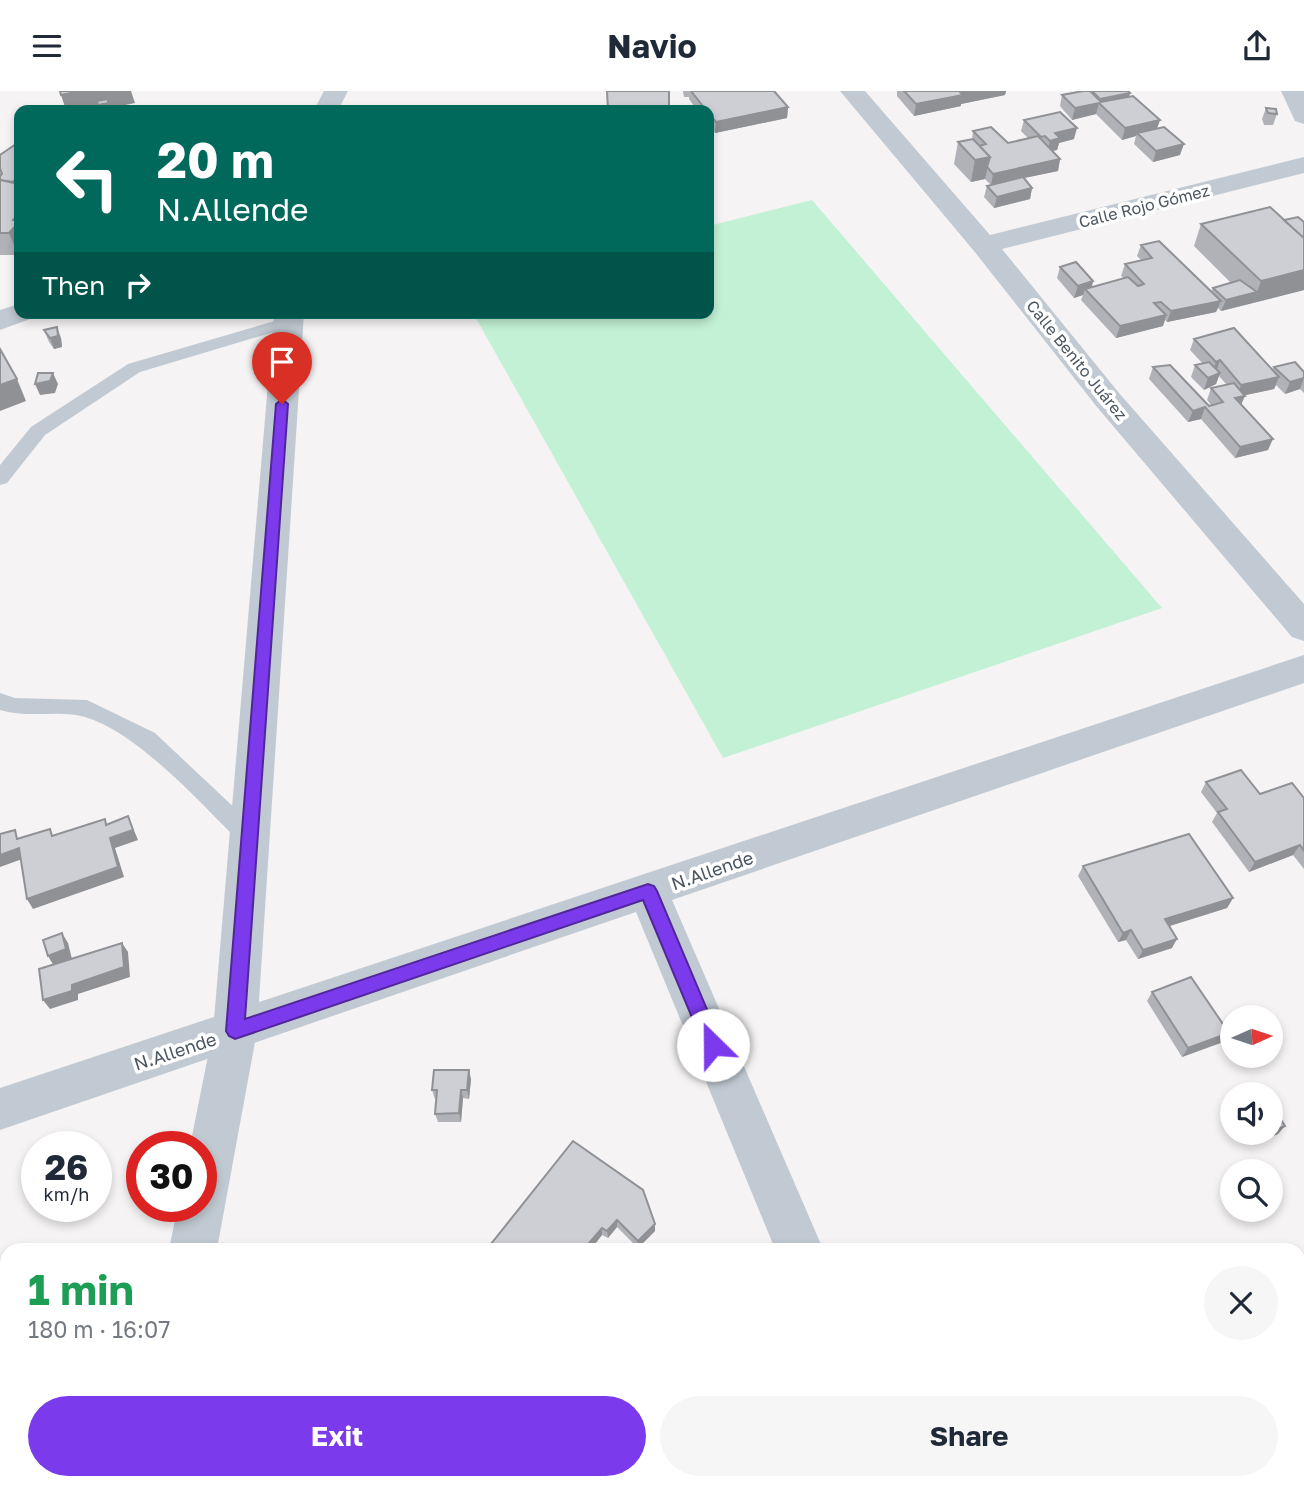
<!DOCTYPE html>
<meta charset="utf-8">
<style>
:root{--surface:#fff;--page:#f6f6f7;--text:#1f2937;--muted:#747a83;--accent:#7c3aed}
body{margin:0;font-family:"Golos Text",sans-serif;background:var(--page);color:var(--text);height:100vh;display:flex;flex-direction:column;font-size:26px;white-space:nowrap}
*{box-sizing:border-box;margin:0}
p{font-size:23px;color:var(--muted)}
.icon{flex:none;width:38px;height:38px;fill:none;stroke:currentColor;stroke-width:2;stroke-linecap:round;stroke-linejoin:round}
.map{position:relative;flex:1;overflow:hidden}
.drawer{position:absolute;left:0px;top:1152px;width:1306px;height:247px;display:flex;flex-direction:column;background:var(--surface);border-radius:21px 21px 0 0;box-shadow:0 4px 10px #0003}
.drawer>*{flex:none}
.top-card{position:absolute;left:14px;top:14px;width:700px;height:214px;border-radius:14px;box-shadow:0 4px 10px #0003;background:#00695c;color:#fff;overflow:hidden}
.needle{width:46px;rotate:87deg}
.controls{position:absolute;left:1220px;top:914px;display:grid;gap:14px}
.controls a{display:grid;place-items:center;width:63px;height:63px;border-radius:50%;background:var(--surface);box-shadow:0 4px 10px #0003;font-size:35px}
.speed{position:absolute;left:21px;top:1040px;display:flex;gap:14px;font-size:35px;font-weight:700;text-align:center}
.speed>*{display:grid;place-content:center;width:91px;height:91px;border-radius:50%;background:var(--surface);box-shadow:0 4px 10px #0003;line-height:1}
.speed small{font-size:18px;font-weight:400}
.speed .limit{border:10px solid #d22;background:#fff;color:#111}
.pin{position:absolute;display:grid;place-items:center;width:60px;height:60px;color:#fff;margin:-72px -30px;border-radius:50% 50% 50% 0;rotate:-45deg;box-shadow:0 0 7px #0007}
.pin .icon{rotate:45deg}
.me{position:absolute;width:77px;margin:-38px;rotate:337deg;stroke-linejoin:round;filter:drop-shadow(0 0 5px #0008)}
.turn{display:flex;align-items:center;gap:24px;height:147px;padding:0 28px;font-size:32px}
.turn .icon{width:91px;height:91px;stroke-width:2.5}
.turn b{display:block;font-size:49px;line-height:60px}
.then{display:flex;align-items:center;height:66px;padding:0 28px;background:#0003;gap:14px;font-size:26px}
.round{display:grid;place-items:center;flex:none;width:74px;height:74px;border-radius:37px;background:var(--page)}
.headline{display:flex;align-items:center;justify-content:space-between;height:119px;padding:0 28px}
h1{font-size:42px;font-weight:700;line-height:52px;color:#1e9e55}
.cta{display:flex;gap:14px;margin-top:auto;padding:14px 28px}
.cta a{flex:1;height:80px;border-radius:42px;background:var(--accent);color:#fff;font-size:28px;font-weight:700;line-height:80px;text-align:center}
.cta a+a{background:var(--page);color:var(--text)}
header{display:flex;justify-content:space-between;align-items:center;height:91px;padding:0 28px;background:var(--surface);font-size:32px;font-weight:700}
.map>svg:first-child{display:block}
.green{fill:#c3f1d5}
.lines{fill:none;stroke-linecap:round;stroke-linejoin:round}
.service{fill:#c1cad2;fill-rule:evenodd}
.minor{fill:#c1cad2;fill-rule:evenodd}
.tertiary{fill:#c1cad2;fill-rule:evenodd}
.wall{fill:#b0b2b7}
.shaded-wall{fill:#909195}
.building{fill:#cdcfd5;stroke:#909195;stroke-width:2}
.route{fill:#7c3aed;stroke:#51269a;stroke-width:2}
.labels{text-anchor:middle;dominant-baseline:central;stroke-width:7;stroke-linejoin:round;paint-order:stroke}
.far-street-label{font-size:16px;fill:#4a5661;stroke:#fff}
.street-label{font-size:18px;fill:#4a5661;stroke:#fff}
</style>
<header><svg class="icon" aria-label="menu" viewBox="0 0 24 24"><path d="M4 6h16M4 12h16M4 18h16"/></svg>Navio<svg class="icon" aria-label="share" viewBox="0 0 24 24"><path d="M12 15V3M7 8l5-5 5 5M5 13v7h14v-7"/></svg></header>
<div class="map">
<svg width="1304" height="1398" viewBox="0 0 1304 1398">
<rect width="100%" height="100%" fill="#f5f3f3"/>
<!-- green -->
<polygon class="green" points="812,109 1162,517 723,667 473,222 709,222 709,135"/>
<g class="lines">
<!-- service -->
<g class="service">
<polygon points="288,226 297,231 294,235 140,281 45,344 7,392 0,394 0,374 31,336 128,273"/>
<path d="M0 602 15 607 87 609 155 642 258 739 262 746 258 753 250 756 242 753C200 712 140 643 85 626 61 618 29 628 0 619Z"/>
</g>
<!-- minor -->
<g class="minor">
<polygon points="840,0 865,0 990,144 1304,66 1304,82 1002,158 1119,302 1304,513 1304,550 1292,546 1097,316 974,160"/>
<polygon points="19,213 19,222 34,222 30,228 0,239 0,219"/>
<polygon points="1304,564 1304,592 672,809 823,1158 775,1158 636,821 0,1039 0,997"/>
<polygon points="871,1391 923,1391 926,1398 874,1398"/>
</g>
<!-- tertiary -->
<g class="tertiary">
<polygon points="324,0 348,0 338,19 314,19"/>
<polygon points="1281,0 1304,0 1304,33 1295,30"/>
<polygon points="274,222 304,222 257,940 217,1158 169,1158 178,1115 201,1115 201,1055 190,1055 213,940"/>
<polygon points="122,1391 174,1391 173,1398 121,1398"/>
</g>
</g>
<!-- wall -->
<g class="wall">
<polygon points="683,0 774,0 788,16 787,27 715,42 709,34 709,19 697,19 689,8 689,6 684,6"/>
<polygon points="897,0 1006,0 1005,4 961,13 961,15 914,25 897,5"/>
<polygon points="1079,0 1128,0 1130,2 1129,6 1160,29 1157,37 1180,64 1153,71 1134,53 1136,45 1122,49 1096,23 1072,29 1060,15 1062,4 1080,1"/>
<polygon points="1266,17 1277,23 1273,34 1264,34 1262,28"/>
<polygon points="1024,29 1074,48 1059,52 1057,59 1052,60 1060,68 1058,80 1023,87 1032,97 1030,108 994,117 984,106 987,95 991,94 985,88 971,91 954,73 958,51 972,48 973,40 1008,52 1029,48 1021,40"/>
<polygon points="19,54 19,162 18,164 0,164 0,64"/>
<polygon points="1201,133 1304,199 1221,220 1218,217 1216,221 1167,231 1165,229 1163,235 1116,247 1081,209 1083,204 1074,207 1057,187 1060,176 1093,190 1092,196 1124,187 1121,185 1125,173 1141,169 1137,165 1141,154 1211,201 1213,197 1231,192 1194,155"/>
<polygon points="44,239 61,247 62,256 54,258 49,251"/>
<polygon points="1194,248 1272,279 1274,276 1304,281 1304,302 1300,298 1285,303 1276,294 1274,298 1244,304 1241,314 1268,359 1235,367 1201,328 1188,331 1149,288 1153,276 1209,315 1212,315 1207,309 1211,297 1227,294 1219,285 1216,293 1204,299 1191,286 1195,274 1203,273 1190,259"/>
<polygon points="1206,691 1260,703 1304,707 1304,778 1293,764 1249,781 1212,731 1217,722 1201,701"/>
<polygon points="1083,775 1233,807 1227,817 1169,835 1172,857 1138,868 1126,849 1118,851 1078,785"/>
<polygon points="1152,901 1229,942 1223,951 1182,966 1147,910"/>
<polygon points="471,988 469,1008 463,1007 461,1031 438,1031 435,1023 437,1008 435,1008 432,999"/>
<polygon points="1249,1041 1270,1041 1278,1043 1255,1052"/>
<polygon points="573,1050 655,1140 638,1157 617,1136 608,1147 602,1144 591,1158 487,1158"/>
</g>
<!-- shaded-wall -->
<g class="shaded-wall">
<polygon points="80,0 131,0 135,12 111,17 111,19 66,19 61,4"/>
<polygon points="961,0 1006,0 1005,4 961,13 961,15 914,25 916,13 961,5"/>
<polygon points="1130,2 1127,13 1099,13 1100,8"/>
<polygon points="1099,12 1096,23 1072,29 1075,17"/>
<polygon points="788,16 787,27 715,42 716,31"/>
<polygon points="1160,29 1156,40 1137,42 1136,45 1122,49 1125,37"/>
<polygon points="1077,37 1074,48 1059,52 1057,59 1047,61 1050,50 1055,42"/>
<polygon points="1184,53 1180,64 1153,71 1156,60"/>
<polygon points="990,66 985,88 971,91 975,69"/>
<polygon points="1060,68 1058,80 991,94 993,83"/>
<polygon points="1032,97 1030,108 994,117 997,106"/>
<polygon points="19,122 19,162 18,164 9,142 13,129"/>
<polygon points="1304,179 1304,199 1253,212 1261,190"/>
<polygon points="1093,190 1090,202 1085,198 1083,204 1074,207 1078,195"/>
<polygon points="1257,201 1253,212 1221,220 1226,209"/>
<polygon points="1221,210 1216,221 1167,231 1171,220"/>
<polygon points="1166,224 1163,235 1116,247 1120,235"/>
<polygon points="57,236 61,247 62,256 54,258 50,247"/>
<polygon points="1220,269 1216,281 1212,282 1216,271"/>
<polygon points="53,282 58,293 55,302 40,304 35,293"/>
<polygon points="1220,282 1216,293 1204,299 1208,287"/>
<polygon points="1279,286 1274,298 1237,306 1241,294"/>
<polygon points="1304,287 1300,298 1285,303 1290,291"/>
<polygon points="17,288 26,310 0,320 0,294"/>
<polygon points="1245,305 1240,316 1235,307"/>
<polygon points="1205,316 1201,328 1188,331 1193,320"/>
<polygon points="1273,348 1268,359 1235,367 1240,356"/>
<polygon points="128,725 138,749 115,757 124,786 33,818 27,808 110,747"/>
<polygon points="1300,754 1293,764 1249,781 1255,771"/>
<polygon points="19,757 25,767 0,776 0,764"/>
<polygon points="1233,807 1227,817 1160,838 1165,828"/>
<polygon points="1131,839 1126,849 1118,851 1123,842"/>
<polygon points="62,842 68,852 72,868 54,875 48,865"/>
<polygon points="1177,848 1172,857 1138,868 1143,859"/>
<polygon points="122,852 128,861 130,886 78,903 78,909 50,918 43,909"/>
<polygon points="1229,942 1223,951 1182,966 1188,957"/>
<polygon points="469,979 471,988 469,1008 467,999"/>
<polygon points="461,999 463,1007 461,1031 459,1022"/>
<polygon points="1285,1035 1278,1043 1255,1052 1263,1044"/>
<polygon points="617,1129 617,1136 608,1147 607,1140"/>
<polygon points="655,1133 655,1140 638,1157 638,1150"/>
<polygon points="602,1137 602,1144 591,1158 584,1158"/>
</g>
<!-- building -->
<g class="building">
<polygon points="60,0 80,0 61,4"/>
<polygon points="607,0 669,0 669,19 608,19"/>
<polygon points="691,0 774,0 788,16 716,31 709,22 709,19 706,19"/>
<polygon points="904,0 959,0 963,4 916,13"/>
<polygon points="1083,0 1090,0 1101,11 1133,5 1160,29 1125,37 1099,12 1075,17 1062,4"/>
<polygon points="1092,0 1128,0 1130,2 1100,8"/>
<polygon points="108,8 108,12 98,14 97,10"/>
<polygon points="1266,17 1276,18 1277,23 1268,22"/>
<polygon points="1060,21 1077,37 1055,42 1060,47 1050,50 1045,45 1041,46 1024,29"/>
<polygon points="991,36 1008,52 1038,45 1060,68 993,83 987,76 990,66 979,55 986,53 973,40"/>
<polygon points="1164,36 1184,53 1156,60 1137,42"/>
<polygon points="973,48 990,66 975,69 958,51"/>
<polygon points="16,53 19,54 19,88 17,87 13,91 0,89 0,85 2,83 0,77 0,64"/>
<polygon points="1023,86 1032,97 997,106 987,95"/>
<polygon points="0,89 19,93 19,122 13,129 19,130 19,131 9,142 0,142"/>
<polygon points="1270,116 1304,147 1304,179 1261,190 1201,133"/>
<polygon points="1298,126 1304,131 1304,147 1284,129"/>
<polygon points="1159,150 1221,210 1171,220 1161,211 1154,212 1166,224 1120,235 1085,198 1128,186 1138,195 1144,193 1125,173 1152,167 1141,154"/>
<polygon points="1076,171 1093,190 1078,195 1060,176"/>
<polygon points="1240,189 1257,201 1226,209 1213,197"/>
<polygon points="57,236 58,245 50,247 44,239"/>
<polygon points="1234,237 1279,286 1241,294 1220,269 1216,271 1194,248"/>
<polygon points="0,258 17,288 0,294"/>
<polygon points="1209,271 1220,282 1208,287 1195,274"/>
<polygon points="1295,271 1304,281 1304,287 1290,291 1274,276"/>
<polygon points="1170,274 1209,315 1223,311 1211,297 1234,292 1245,305 1235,307 1273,348 1240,356 1205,316 1193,320 1153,276"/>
<polygon points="38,282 53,282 50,290 35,293"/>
<polygon points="1241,679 1260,703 1292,692 1304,707 1304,760 1300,754 1255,771 1218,721 1227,718 1206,691"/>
<polygon points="128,725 133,739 110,747 118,776 27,808 19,757 0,764 0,743 15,739 17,748 50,738 52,745 105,728 106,734"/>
<polygon points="1189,743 1233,807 1165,828 1177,848 1143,859 1131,839 1123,842 1083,775"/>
<polygon points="62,842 66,858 48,865 43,849"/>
<polygon points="122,852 124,876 72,894 72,900 43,909 39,878"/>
<polygon points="1191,886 1229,942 1188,957 1152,901"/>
<polygon points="434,979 469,979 467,999 461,999 459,1022 435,1023 437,999 432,999"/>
<polygon points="1270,1016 1273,1016 1285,1035 1270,1041"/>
<polygon points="573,1050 643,1099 655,1133 638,1150 617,1129 607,1140 602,1137 584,1158 487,1158"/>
<polygon points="465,1391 567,1391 569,1398 467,1398"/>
<polygon points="577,1391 651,1391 654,1398 579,1398"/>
</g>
<!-- route -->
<polygon class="route" points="282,308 288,313 245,928 648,793 654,795 657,800 722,954 719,960 713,962 706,960 643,809 235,948 229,945 226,940 276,313"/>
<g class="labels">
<!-- far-street labels -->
<g class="far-street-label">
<text transform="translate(1144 115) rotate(-14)">Calle Rojo Gómez</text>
<text transform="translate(1077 269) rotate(51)">Calle Benito Juárez</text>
</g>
<!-- street labels -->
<g class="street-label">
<text transform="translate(712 779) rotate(-19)">N.Allende</text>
<text transform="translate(175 960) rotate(-18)">N.Allende</text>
</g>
</g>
</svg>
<div class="controls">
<a><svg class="needle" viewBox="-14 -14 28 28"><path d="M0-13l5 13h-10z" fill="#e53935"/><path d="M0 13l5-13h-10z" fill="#747a83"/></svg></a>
<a><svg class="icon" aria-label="sound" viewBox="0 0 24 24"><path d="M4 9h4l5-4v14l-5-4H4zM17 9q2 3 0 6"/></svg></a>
<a><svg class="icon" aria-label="search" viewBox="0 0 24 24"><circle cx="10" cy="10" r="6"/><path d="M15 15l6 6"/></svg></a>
</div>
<div class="speed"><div>26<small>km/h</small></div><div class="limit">30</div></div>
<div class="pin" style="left:282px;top:313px;background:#d93025"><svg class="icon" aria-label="arrive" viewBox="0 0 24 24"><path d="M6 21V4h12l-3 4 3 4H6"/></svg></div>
<svg class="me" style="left:713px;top:954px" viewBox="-20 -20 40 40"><circle r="19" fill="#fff"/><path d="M0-13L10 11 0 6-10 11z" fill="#7c3aed"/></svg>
<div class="top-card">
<div class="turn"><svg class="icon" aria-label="left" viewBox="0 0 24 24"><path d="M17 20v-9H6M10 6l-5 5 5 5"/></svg><div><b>20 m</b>N.Allende</div></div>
<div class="then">Then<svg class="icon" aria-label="right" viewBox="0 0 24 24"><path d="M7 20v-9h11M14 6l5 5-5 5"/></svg></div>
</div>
<section class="drawer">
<div class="headline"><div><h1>1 min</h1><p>180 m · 16:07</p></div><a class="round"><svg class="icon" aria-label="close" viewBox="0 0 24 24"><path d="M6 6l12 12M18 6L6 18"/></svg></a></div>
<div class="cta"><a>Exit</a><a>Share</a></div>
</section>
</div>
